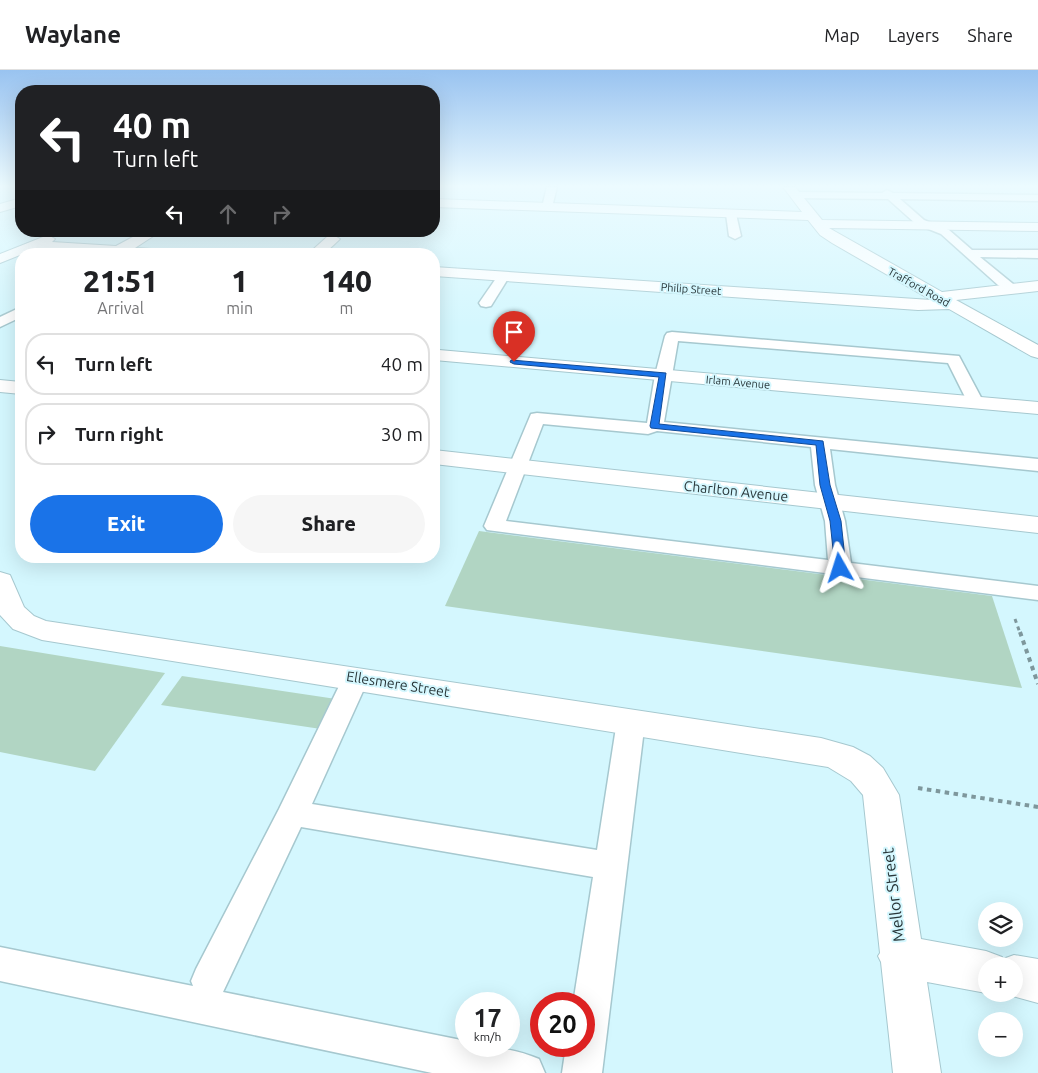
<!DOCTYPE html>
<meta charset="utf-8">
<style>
:root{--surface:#fff;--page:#f6f6f6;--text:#202124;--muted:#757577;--line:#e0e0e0;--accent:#1a73e8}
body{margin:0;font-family:Ubuntu,sans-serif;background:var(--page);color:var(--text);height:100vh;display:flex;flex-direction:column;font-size:19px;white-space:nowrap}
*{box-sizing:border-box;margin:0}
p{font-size:16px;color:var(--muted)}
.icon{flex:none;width:28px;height:28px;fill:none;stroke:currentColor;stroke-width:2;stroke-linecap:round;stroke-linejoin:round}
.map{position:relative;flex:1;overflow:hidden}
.panel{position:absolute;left:15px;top:178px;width:425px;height:315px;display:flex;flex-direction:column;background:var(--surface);border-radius:20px;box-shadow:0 5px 20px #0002}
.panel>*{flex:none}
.guide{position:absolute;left:15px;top:15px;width:425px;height:152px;border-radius:20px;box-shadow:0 5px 20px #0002;background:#202124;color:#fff;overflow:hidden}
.tools{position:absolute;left:978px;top:832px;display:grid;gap:10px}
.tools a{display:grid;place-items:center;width:45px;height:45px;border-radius:50%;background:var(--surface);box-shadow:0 5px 20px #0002;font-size:25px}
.speed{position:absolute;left:455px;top:922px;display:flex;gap:10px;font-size:25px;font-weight:700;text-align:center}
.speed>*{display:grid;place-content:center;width:65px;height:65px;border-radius:50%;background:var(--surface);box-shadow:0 5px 20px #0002;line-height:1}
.speed small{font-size:12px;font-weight:400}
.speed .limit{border:8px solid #d22;background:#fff;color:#111}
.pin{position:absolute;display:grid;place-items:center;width:42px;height:42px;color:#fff;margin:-51px -21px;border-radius:50% 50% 50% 0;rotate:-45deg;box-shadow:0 0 5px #0007}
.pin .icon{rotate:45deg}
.me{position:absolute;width:55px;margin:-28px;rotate:354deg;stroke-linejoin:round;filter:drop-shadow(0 0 4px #0008)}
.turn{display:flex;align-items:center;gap:18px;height:105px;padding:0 15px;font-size:22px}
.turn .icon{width:65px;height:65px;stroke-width:2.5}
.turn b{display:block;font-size:35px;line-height:42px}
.lanes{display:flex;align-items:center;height:48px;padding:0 15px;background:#0003;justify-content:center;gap:25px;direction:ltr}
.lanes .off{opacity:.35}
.eta{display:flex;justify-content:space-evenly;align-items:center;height:85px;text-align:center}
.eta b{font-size:30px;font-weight:800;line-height:35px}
.action{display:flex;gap:10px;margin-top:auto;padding:10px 15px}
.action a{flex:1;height:58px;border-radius:30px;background:var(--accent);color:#fff;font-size:20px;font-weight:800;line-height:58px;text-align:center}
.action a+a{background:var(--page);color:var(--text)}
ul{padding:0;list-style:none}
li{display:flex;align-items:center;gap:15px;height:62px;margin:0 10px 8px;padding:0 5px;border:2px solid var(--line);border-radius:20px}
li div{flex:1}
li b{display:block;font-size:19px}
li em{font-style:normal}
header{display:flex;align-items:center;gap:30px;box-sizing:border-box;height:70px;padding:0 25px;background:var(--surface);border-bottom:1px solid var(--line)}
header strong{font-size:24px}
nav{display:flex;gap:28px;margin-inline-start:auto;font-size:18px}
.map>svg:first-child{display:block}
.green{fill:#b1d5c3}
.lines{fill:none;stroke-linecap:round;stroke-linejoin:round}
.lane-casing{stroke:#a6c8cf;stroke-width:3}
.street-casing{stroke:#a6c8cf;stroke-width:2}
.primary-casing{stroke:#a6c8cf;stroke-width:2}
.path-far1{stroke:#7e979c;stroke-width:3;stroke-dasharray:4 4;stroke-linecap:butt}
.path{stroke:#7e979c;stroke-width:4;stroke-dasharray:4.5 4.5;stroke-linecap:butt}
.lane{fill:#fff;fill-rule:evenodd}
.street{fill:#fff;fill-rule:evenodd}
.primary{fill:#fff;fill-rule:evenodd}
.route{fill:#1a73e8;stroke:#114b97}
.labels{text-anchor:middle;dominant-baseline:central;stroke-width:4;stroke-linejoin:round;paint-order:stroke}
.far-street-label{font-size:11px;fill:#29373a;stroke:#d4f7fe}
.street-label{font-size:14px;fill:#29373a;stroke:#d4f7fe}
.near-street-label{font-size:16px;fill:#29373a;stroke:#d4f7fe}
</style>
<header>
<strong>Waylane</strong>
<nav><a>Map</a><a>Layers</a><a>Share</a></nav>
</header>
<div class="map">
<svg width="1038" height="1003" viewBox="0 0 1038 1003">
<rect width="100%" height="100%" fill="#d4f7fe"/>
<!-- green -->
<g class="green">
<polygon points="479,461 992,526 1022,618 445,536"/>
<polygon points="0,576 165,603 95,701 0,682"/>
<polygon points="182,606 336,629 321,659 161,635"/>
</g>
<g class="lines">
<defs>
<g id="lane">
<polygon points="547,117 557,117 552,137 547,140 542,137"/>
<polygon points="887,120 893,123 1038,125 1038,131 900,129 924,150 949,160 972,180 1038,180 1038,188 980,187 1018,218 1012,222 998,215 941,164 916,154 888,129 796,128 791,125 796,122 882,123"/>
<polygon points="731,141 736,144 741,166 735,169 729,166 726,144"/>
<polygon points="503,203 509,207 491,236 486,237 481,236 479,233 499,204"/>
<polygon points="21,237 21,247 0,257 0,247"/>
<path d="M672 262 959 286 984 333 982 337H970L948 293 678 271 664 352 1038 389V401L830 379 835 415 845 451 851 493 1038 516V530L487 460 484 456 531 344 537 343 647 353 655 305 665 266 667 263ZM543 354 648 364 657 361 811 377 815 415 825 451 828 490 506 451Z"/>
<path d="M356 599 365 602 369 608 312 734 597 780 617 651 621 644 631 641 641 644 645 651 602 1003H562L566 976H584V934H573L593 807 301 757 223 922 466 971V976C492 976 515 979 539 989L545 1003H432L0 911V877L193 916 191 911 196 899 279 739 343 608 347 602Z"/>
</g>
<g id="street">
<polygon points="783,117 795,117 822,150 1038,153 1038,161 829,158 942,222 1038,211 1038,221 956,230 1038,275 1038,288 1031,286 949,239 918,240 434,206 434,197 931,230 832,173 820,165 808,150 434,137 434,129 802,142"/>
<polygon points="144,161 161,161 135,178 168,180 175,184 99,184 35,179 0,193 0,184 48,165 55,169 52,172 116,176"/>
<polygon points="333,165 340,169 324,184 308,184 328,166"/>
<polygon points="439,280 1038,332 1038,344 434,290 434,282"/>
<polygon points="0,310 21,312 21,324 0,322"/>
<polygon points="434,380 1038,447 1038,463 434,394"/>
<polygon points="0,502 10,505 24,537 34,546 46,551 821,668 853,677 870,686 883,698 899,725 921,869 986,881 1002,887 1003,889 1014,885 1038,889 1038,933 1005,924 1014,924 1014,896 986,896 986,923 927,912 941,1003 893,1003 881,892 878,886 880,883 863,725 851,711 828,697 42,570 13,559 0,545"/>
</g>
<polygon id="primary" points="21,128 21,136 0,142 0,134"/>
</defs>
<!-- lane casing -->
<use href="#lane" class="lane-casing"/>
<!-- street casing -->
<use href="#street" class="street-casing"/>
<!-- primary casing -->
<use href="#primary" class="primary-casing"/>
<!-- path-far1 -->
<polyline class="path-far1" points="1015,549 1020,563"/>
<!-- path -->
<g class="path">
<polyline points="1020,562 1038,614"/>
<polyline points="918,718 1038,737"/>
</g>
<!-- lane -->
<use href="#lane" class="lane"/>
<!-- street -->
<use href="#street" class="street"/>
<!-- primary -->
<use href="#primary" class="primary"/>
</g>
<!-- sky -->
<linearGradient id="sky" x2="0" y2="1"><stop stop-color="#99c3f0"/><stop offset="0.45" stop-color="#ecfbff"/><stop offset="1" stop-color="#ecfbff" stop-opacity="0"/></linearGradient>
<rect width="1038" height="258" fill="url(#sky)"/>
<!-- route -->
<polygon class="route" points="511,290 666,303 659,354 823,371 830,415 841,451 846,498 840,501 835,498 830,451 820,415 816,375 651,358 650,356 659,307 514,294 510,292"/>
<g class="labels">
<!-- far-street labels -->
<g class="far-street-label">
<text transform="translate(919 217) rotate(29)">Trafford Road</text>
<text transform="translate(691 219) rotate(4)">Philip Street</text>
<text transform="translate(738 312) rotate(5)">Irlam Avenue</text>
</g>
<!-- street labels -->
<g class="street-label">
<text transform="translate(736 421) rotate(6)">Charlton Avenue</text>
<text transform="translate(398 614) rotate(9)">Ellesmere Street</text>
</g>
<!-- near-street labels -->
<g class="near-street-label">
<text transform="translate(893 825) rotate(-97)">Mellor Street</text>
</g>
</g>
</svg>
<div class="tools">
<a><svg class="icon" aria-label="layers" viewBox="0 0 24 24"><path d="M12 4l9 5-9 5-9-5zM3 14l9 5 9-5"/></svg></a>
<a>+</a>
<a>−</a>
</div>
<div class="speed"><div>17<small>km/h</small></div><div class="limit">20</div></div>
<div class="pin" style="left:514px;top:292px;background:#d93025"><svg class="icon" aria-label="arrive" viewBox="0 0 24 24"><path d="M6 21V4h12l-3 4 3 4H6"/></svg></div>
<svg class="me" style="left:840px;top:498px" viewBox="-20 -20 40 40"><path d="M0-17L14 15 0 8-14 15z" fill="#1a73e8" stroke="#fff" stroke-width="4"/></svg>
<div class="guide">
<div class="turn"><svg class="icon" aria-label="left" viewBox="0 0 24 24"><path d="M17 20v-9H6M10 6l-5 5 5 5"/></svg><div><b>40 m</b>Turn left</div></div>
<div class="lanes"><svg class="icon" aria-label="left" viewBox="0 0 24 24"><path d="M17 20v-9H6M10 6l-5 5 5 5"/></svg><svg class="icon off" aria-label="ahead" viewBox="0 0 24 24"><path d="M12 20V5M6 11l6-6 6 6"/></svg><svg class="icon off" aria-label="right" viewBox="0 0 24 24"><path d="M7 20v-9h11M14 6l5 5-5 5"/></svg></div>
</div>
<section class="panel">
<div class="eta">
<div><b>21:51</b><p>Arrival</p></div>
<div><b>1</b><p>min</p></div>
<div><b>140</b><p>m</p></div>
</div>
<ul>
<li><svg class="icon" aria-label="left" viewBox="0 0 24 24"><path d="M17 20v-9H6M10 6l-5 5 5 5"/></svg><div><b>Turn left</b></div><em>40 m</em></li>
<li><svg class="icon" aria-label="right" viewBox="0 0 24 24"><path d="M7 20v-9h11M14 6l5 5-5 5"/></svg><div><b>Turn right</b></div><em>30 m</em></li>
</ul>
<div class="action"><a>Exit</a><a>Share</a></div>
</section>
</div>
